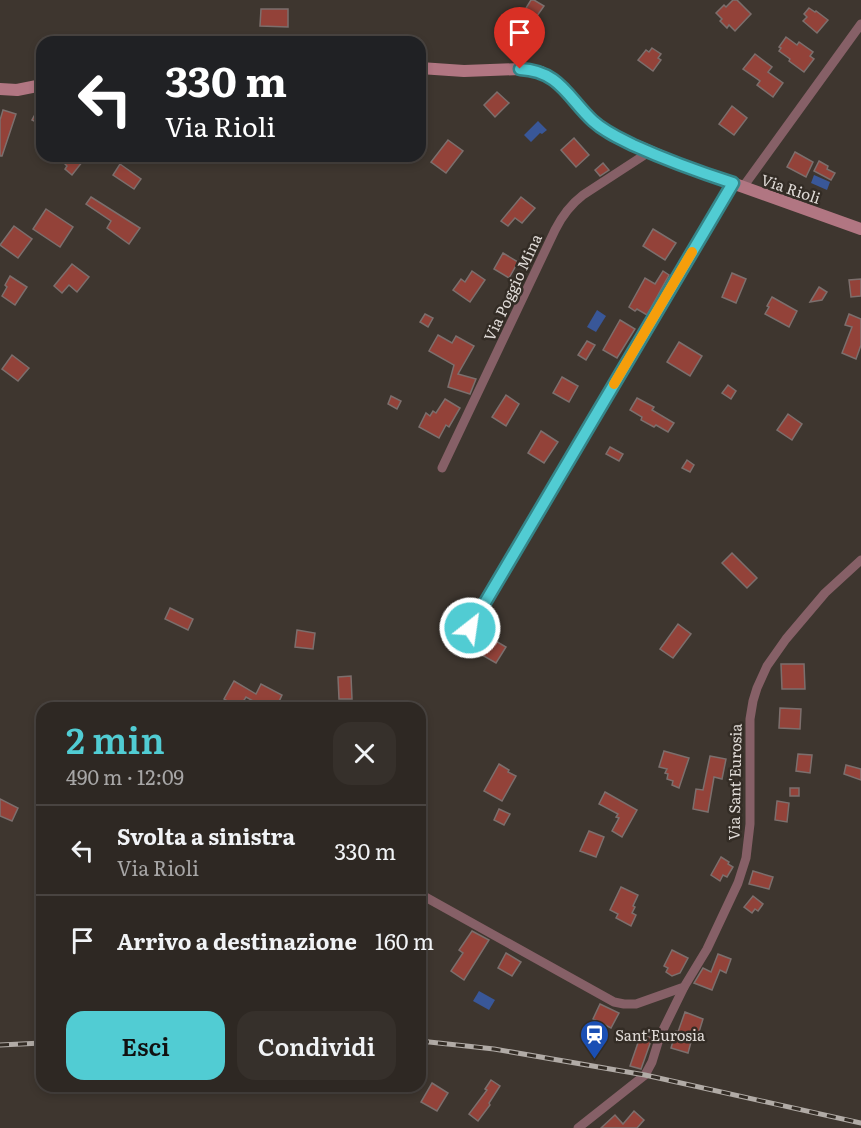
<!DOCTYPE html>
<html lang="it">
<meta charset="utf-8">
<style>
:root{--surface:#2e2823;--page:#36302b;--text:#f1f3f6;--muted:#a7a6a6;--line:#494441;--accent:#51ccd3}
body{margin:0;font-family:Literata,serif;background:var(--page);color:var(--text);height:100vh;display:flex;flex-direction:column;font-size:22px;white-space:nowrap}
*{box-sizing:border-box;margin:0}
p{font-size:20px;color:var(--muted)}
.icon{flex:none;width:33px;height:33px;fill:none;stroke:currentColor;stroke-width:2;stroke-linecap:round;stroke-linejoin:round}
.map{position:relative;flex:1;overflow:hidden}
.details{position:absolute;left:36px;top:702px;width:390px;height:390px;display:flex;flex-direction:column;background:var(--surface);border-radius:18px;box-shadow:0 3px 9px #0003,0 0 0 2px var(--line)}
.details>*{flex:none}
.guide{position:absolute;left:36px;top:36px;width:390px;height:126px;border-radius:18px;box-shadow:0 3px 9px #0003,0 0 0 2px var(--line);background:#202124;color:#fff;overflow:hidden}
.pin{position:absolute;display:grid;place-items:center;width:51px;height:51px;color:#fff;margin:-62px -26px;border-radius:50% 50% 50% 0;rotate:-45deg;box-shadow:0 0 6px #0007}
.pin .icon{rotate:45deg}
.me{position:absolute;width:66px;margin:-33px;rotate:30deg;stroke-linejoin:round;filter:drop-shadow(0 0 4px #0008)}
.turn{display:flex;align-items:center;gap:21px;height:126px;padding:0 30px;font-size:27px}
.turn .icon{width:78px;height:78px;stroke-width:2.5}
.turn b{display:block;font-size:42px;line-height:51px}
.round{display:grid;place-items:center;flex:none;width:63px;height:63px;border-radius:18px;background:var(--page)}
.overview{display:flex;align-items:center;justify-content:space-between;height:102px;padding:0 30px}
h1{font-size:36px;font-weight:600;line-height:45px;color:var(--accent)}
.button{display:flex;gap:12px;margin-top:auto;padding:12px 30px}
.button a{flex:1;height:69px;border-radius:18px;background:var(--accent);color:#111;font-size:24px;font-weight:600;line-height:69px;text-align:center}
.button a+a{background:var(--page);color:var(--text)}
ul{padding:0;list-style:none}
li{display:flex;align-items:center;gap:18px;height:90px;padding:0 30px;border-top:2px solid var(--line)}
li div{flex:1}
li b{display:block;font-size:22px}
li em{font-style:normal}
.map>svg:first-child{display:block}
.water{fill:#395798}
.building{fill:#934239;stroke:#7c6f6d;stroke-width:1.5}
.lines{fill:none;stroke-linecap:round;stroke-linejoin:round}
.minor{stroke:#866067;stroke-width:9}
.secondary{stroke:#b17682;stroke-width:12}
.rail-casing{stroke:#b1aba6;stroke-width:5}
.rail{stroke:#332c25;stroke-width:3;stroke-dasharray:9;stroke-linecap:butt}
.route-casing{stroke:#358589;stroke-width:15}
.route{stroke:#51ccd3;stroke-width:10}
.slow{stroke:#f59e0b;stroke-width:10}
.labels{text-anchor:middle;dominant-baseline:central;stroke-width:5;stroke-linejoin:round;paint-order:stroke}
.street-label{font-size:15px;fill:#e0dbd7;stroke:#332c25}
.poi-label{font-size:15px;fill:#e0dbd7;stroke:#332c25;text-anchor:start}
</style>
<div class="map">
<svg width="861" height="1128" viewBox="0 0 861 1128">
<rect width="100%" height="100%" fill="#3e362f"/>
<!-- water -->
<g class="water">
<polygon points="538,121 547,130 542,134 540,133 531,142 524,135"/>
<polygon points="814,175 830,182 827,190 811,183"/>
<polygon points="597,310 606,316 596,332 587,327"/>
<polygon points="479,991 495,1000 489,1010 473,1001"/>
</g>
<!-- building -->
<g class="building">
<polygon points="531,0 534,0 544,6 537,16 526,8"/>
<polygon points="733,0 737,0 751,14 735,31 729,25 727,28 720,21 722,19 716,13 724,5 726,7"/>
<polygon points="809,8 815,12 816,11 828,20 817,33 803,21 807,17 804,14"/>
<polygon points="261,9 288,9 288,27 260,26"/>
<polygon points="537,22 543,27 538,34 531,29"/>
<polygon points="786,37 797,45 799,42 813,52 810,56 814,59 804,72 789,61 790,59 779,51 781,48 779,47"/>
<polygon points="652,48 661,54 658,58 661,60 653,71 638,60 646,50 649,52"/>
<polygon points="755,54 772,67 768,72 783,83 773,97 757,85 760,81 743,69"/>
<polygon points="497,92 509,103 495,117 484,105"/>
<polygon points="42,102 42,125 32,120"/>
<polygon points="732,106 747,118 734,135 719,124"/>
<polygon points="3,110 16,114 2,156 0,156 0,120"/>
<polygon points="574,138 589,155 576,167 561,150"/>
<polygon points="448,140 463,151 446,173 431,162"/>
<polygon points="795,152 813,162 806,177 787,167"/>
<polygon points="66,156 76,156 83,161 72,175 65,169 67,166 62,161"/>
<polygon points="819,161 828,166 827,169 835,173 831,180 814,171"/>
<polygon points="603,163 609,170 600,176 595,170"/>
<polygon points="120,164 141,179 134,189 113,175"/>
<polygon points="91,197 140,228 129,244 107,228 111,221 86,204"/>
<polygon points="521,197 535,208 522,223 515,218 508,226 501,221"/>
<polygon points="46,209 73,227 60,247 33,229"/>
<polygon points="14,226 32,239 18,258 0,245"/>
<polygon points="653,229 676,243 665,260 643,246"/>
<polygon points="503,253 518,262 509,278 494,269"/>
<polygon points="72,264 89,277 77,292 69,285 62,293 54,286"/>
<polygon points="472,271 485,280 470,302 453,290 461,279 465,282"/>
<polygon points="663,271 669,275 647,315 637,309 635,311 629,307 645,278 655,284"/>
<polygon points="732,273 746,279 736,303 722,297"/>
<polygon points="10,276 27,287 15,305 2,296 7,287 5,285"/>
<polygon points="861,279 861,296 851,297 849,280"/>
<polygon points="819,287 827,292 822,300 810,302"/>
<polygon points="772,297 797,311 789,327 765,314 769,307 767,306"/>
<polygon points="425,314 433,318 428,327 420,322"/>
<polygon points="849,314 861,319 861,345 856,359 842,353 852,327 845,325"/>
<polygon points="620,320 635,329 617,358 603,350"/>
<polygon points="438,335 452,343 456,336 474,346 458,374 476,379 470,394 448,387 454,365 429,351"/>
<polygon points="587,341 595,345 586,360 578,355"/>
<polygon points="679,342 702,356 690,376 667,362"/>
<polygon points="12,355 29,368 18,381 2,369"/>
<polygon points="562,377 578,386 569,402 553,393"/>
<polygon points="728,385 736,391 731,399 722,393"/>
<polygon points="506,395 519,404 506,426 492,417"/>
<polygon points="391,396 401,401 397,409 388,404"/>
<polygon points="637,398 654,407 652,410 674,423 668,432 656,425 654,427 641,420 642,417 630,410"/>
<polygon points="445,399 460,408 449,427 446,425 439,438 419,427 426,413 430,416 433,411 436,413"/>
<polygon points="788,414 802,424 792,440 777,430"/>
<polygon points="541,431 558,442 544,463 528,453"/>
<polygon points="610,447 623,454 619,461 606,454"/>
<polygon points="687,460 694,465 690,472 682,468"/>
<polygon points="732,553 757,578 747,588 722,563"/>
<polygon points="170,608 193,619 188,630 165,619"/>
<polygon points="678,624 691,634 673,658 660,649"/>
<polygon points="479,627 496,637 494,640 506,647 496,663 482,655 486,649 467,639 469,635 475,632"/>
<polygon points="297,630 315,633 313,649 295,647"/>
<polygon points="781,664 804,664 805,689 782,689"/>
<polygon points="351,676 352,699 339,699 338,677"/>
<polygon points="234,681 256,694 261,684 282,695 276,708 266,708 246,697 241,705 237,703 235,706 224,699"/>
<polygon points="780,708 801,709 800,729 779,728"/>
<polygon points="664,751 689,758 679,788 672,785 673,781 667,779 668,774 665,773 667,769 659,767"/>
<polygon points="798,754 812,755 810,773 796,771"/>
<polygon points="710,756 726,759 722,779 714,777 708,812 693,809 696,789 703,790"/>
<polygon points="499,764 509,770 508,772 516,776 502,801 484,791"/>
<polygon points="846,765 861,769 861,780 844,774"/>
<rect x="790" y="788" width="9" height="8"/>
<polygon points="605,792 637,810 622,837 612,831 619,818 616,817 618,814 599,804"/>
<polygon points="0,799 18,808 12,821 0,816"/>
<polygon points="777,801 789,803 787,822 775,820"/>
<polygon points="499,809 510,814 504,825 494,820"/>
<polygon points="589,831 604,837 596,857 580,851"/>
<polygon points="721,857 729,862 728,864 733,867 727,877 723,875 720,881 711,875"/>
<polygon points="753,871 773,877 769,889 749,884"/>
<polygon points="621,887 638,895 633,906 635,907 632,913 636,915 631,926 616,918 618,914 610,910"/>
<polygon points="753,896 763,904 758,911 755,909 752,913 744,907"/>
<polygon points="472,931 489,940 464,980 451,971 463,953 459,950"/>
<polygon points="672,950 688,958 680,973 672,976 666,972 668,968 664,966"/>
<polygon points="506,953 521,962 512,976 498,968"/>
<polygon points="718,954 731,959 726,973 720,970 712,990 694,983 703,968 711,972"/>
<polygon points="600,1004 619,1013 611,1028 593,1019"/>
<polygon points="685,1012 703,1019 699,1032 694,1031 688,1053 671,1048 676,1031 678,1032"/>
<polygon points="641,1034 652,1038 641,1069 630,1066"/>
<polygon points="491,1080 500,1086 489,1103 490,1105 478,1121 469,1114 487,1090 485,1089"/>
<polygon points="432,1083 448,1093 437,1111 421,1102"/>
<polygon points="634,1111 644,1120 637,1128 601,1128 615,1115 623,1124"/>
</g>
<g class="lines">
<!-- minor -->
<g class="minor">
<polyline points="743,187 861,24"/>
<path d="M442 468 555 230C562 216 570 205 583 195L649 152"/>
<polyline points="470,628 733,183"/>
<polyline points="420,894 614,1002 624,1004 636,1004 684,987 707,949 738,883 746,858 750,824 750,719 753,701 757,688 767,666 786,639 825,593 861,560"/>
<polyline points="578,1128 645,1075 652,1062 660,1036 684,987"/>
</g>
<!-- secondary -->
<g class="secondary">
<polyline points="420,68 464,71 520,69 541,72 551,78 564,88 595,123 619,138 682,165 861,229"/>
<polyline points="0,89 17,90 42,85"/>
</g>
<defs>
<g id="rail">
<polyline points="420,1041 494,1049 645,1075 861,1123"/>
<polyline points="0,1045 42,1043"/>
</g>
</defs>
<!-- rail casing -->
<use href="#rail" class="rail-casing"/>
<!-- rail -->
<use href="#rail" class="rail"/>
</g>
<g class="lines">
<defs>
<path id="route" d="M470 628 733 183C699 172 666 160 633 145 619 138 605 132 593 121 568 98 560 71 520 69"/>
</defs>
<!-- route casing -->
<use href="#route" class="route-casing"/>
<!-- route -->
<use href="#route" class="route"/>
<!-- slow -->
<polyline class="slow" points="614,384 692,252"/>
</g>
<!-- icons -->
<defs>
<symbol id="station-pin" viewBox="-11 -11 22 30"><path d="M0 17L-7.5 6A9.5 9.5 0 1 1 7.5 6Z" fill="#1a4fb4" stroke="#332c25"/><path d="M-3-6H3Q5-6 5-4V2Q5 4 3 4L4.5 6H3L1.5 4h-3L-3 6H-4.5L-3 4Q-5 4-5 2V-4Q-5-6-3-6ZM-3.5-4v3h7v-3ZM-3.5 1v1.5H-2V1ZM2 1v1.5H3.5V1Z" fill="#fff"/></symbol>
</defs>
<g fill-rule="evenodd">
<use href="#station-pin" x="578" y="1018" width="33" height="45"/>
</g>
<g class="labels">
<!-- street labels -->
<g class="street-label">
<text transform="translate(791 188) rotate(19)">Via Rioli</text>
<text transform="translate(512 287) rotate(-65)">Via Poggio Mina</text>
<text transform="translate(734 782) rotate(-89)">Via Sant'Eurosia</text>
</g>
<!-- poi labels -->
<g class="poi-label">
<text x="615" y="1034">Sant'Eurosia</text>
</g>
</g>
</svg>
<div class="pin" style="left:520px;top:69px;background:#d93025"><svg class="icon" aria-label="arrive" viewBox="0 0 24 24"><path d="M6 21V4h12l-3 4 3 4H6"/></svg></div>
<svg class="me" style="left:470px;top:628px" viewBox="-20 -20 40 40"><circle r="17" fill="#51ccd3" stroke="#fff" stroke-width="3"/><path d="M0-11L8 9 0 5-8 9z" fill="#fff"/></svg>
<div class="guide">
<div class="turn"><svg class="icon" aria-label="left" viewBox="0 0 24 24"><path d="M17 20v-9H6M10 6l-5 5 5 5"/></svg><div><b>330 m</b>Via Rioli</div></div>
</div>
<section class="details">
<div class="overview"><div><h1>2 min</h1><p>490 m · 12:09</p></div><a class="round"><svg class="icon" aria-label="close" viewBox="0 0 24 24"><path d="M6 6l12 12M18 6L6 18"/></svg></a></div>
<ul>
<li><svg class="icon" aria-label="left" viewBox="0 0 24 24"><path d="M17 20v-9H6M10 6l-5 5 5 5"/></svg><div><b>Svolta a sinistra</b><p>Via Rioli</p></div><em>330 m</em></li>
<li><svg class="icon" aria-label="arrive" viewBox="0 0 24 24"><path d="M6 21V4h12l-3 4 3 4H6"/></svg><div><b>Arrivo a destinazione</b></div><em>160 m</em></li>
</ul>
<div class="button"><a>Esci</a><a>Condividi</a></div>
</section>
</div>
